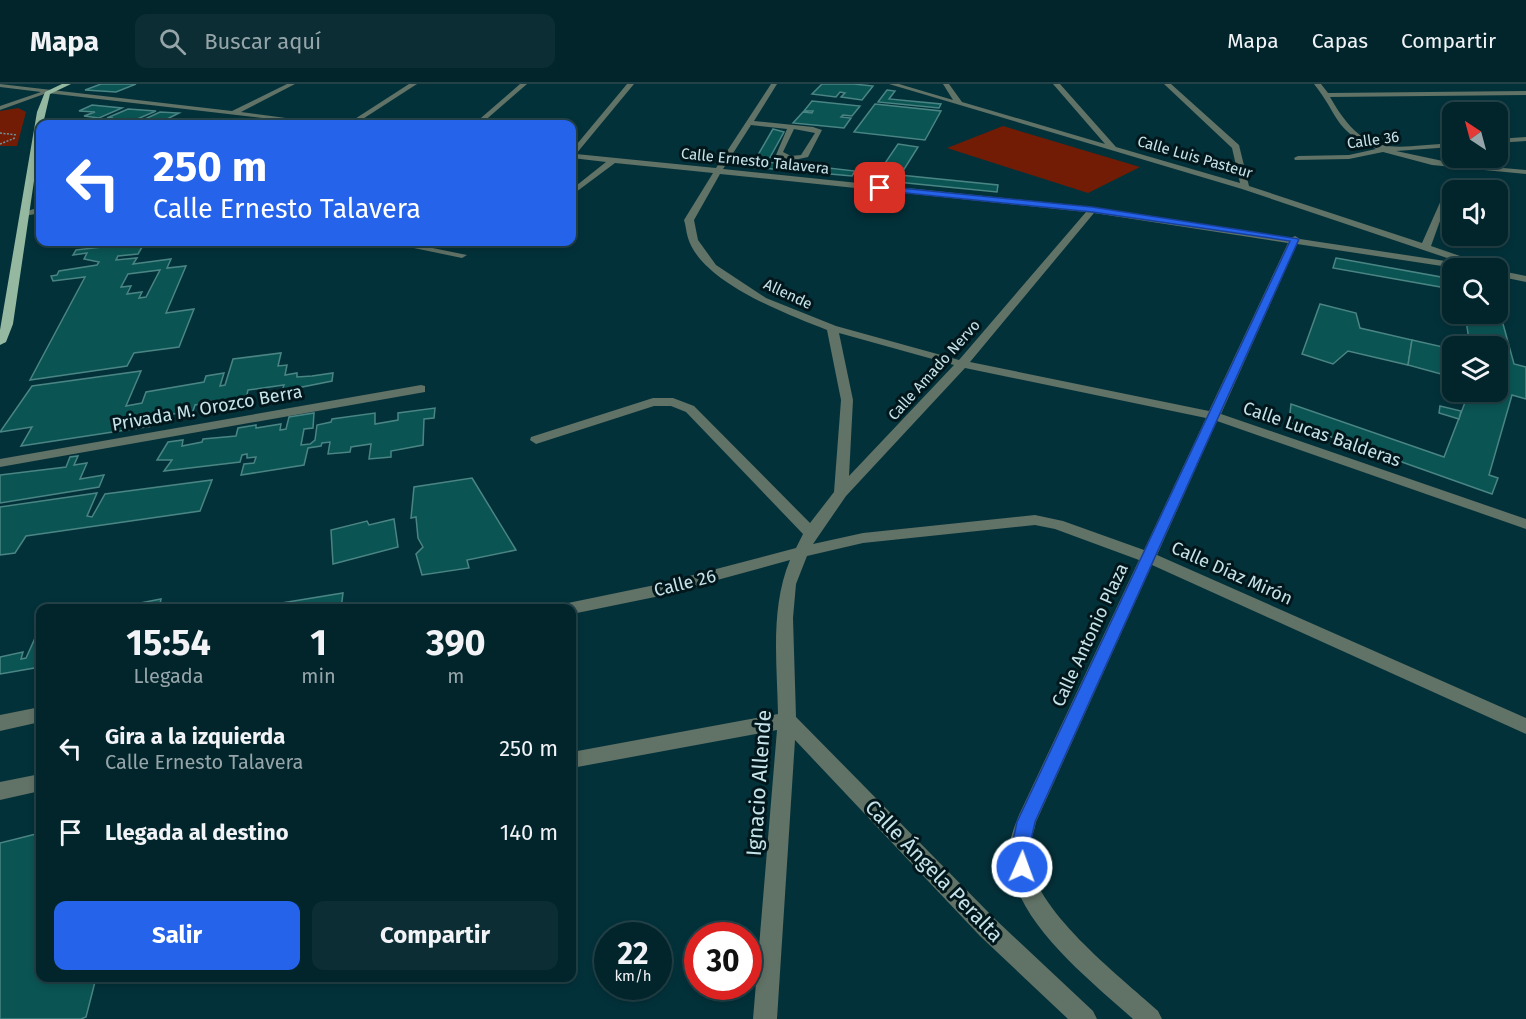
<!DOCTYPE html>
<html lang="es">
<meta charset="utf-8">
<style>
:root{--surface:#02252c;--page:#0c2d34;--text:#f1f3f6;--muted:#96a5a9;--line:#234248;--accent:#2563eb}
body{margin:0;font-family:"Fira Sans",sans-serif;background:var(--page);color:var(--text);height:100vh;display:flex;flex-direction:column;font-size:22px;white-space:nowrap}
*{box-sizing:border-box;margin:0}
p{font-size:20px;color:var(--muted)}
.icon{flex:none;width:33px;height:33px;fill:none;stroke:currentColor;stroke-width:2;stroke-linecap:round;stroke-linejoin:round}
.map{position:relative;flex:1;overflow:hidden}
.sheet{position:absolute;left:36px;top:520px;width:540px;height:378px;display:flex;flex-direction:column;background:var(--surface);border-radius:12px;box-shadow:0 3px 9px #0003,0 0 0 2px var(--line)}
.sheet>*{flex:none}
.guide{position:absolute;left:36px;top:36px;width:540px;height:126px;border-radius:12px;box-shadow:0 3px 9px #0003,0 0 0 2px var(--line);background:#2563eb;color:#fff;overflow:hidden}
.needle{width:39px;rotate:324deg}
.fabs{position:absolute;left:1442px;top:18px;display:grid;gap:12px}
.fabs a{display:grid;place-items:center;width:66px;height:66px;border-radius:12px;background:var(--surface);box-shadow:0 3px 9px #0003,0 0 0 2px var(--line);font-size:30px}
.speed{position:absolute;left:594px;top:838px;display:flex;gap:12px;font-size:30px;font-weight:700;text-align:center}
.speed>*{display:grid;place-content:center;width:78px;height:78px;border-radius:50%;background:var(--surface);box-shadow:0 3px 9px #0003,0 0 0 2px var(--line);line-height:1}
.speed small{font-size:15px;font-weight:400}
.speed .limit{border:9px solid #d22;background:#fff;color:#111}
.pin{position:absolute;display:grid;place-items:center;width:51px;height:51px;color:#fff;margin:-26px;border-radius:12px;box-shadow:0 3px 9px #0006}
.me{position:absolute;width:66px;margin:-33px;rotate:2deg;stroke-linejoin:round;filter:drop-shadow(0 0 4px #0008)}
.turn{display:flex;align-items:center;gap:21px;height:126px;padding:0 18px;font-size:27px}
.turn .icon{width:78px;height:78px;stroke-width:2.5}
.turn b{display:block;font-size:42px;line-height:51px}
.eta{display:flex;justify-content:space-evenly;align-items:center;height:102px;text-align:center}
.eta b{font-size:36px;font-weight:700;line-height:42px}
.button{display:flex;gap:12px;margin-top:auto;padding:12px 18px}
.button a{flex:1;height:69px;border-radius:12px;background:var(--accent);color:#fff;font-size:24px;font-weight:700;line-height:69px;text-align:center}
.button a+a{background:var(--page);color:var(--text)}
ul{padding:0;list-style:none}
li{display:flex;align-items:center;gap:18px;height:84px;padding:0 18px}
li div{flex:1}
li b{display:block;font-size:22px}
li em{font-style:normal}
header{display:flex;align-items:center;gap:36px;box-sizing:border-box;height:84px;padding:0 30px;background:var(--surface);border-bottom:2px solid var(--line)}
header strong{font-size:28px}
nav{display:flex;gap:33px;margin-inline-start:auto;font-size:21px}
.search{width:420px;height:54px;background:var(--page);display:flex;align-items:center;gap:15px;box-sizing:border-box;padding:0 21px;border-radius:12px;color:var(--muted);font-size:22px}
.map>svg:first-child{display:block}
.green{fill:#721c05}
.building{fill:#0b5454;stroke:#4a8584;stroke-width:1.5;fill-rule:evenodd}
.lines{fill:none;stroke-linecap:round;stroke-linejoin:round}
.path{stroke:#6e939a;stroke-width:1.5;stroke-dasharray:2 1.5;stroke-linecap:butt}
.minor{fill:#617266;fill-rule:evenodd}
.major{fill:#95b8a0;fill-rule:evenodd}
.route{fill:#2563eb;stroke:#184099;stroke-width:1.5}
.labels{text-anchor:middle;dominant-baseline:central;stroke-width:6;stroke-linejoin:round;paint-order:stroke}
.far-street-label{font-size:15px;fill:#c7e3ea;stroke:#02171c}
.street-label{font-size:18px;fill:#c7e3ea;stroke:#02171c}
.near-street-label{font-size:21px;fill:#c7e3ea;stroke:#02171c}
</style>
<header>
<strong>Mapa</strong>
<div class="search"><svg class="icon" aria-label="search" viewBox="0 0 24 24"><circle cx="10" cy="10" r="6"/><path d="M15 15l6 6"/></svg>Buscar aquí</div>
<nav><a>Mapa</a><a>Capas</a><a>Compartir</a></nav>
</header>
<div class="map">
<svg width="1526" height="935" viewBox="0 0 1526 935">
<rect width="100%" height="100%" fill="#03313a"/>
<!-- green -->
<g class="green">
<polygon points="18,24 26,28 17,62 0,62 0,27"/>
<polygon points="1003,42 1140,83 1088,109 947,64"/>
</g>
<!-- building -->
<g class="building">
<polygon points="101,0 136,0 116,8 85,6"/>
<polygon points="822,0 854,0 873,2 862,16 841,13 845,9 840,8 836,13 812,10"/>
<polygon points="887,6 895,7 889,15 941,20 939,24 878,18"/>
<polygon points="812,17 860,22 852,32 843,31 841,33 851,34 844,44 793,39 803,28 812,29 813,27 804,27"/>
<polygon points="875,20 941,27 925,56 854,48"/>
<polygon points="92,21 122,24 99,34 84,32 95,28 79,27"/>
<polygon points="128,25 156,27 135,36 125,35 116,39 120,40 104,38 113,34 107,34"/>
<polygon points="160,28 179,29 159,39 134,40 150,37 145,35"/>
<polygon points="773,45 784,48 768,77 755,76"/>
<polygon points="898,60 918,63 903,87 881,85"/>
<polygon points="754,77 808,82 805,88 751,83"/>
<polygon points="811,82 855,87 852,92 808,88"/>
<polygon points="880,89 998,101 997,108 877,96"/>
<path d="M145 158 138 170 118 172 116 176 137 174 133 180 171 175 167 184 186 182 166 229 194 225 179 263 134 269 127 282 30 296 85 193 53 197 51 192 57 191 59 187 97 181 99 178 84 175 87 169 73 171 76 166ZM160 186 146 213 139 214 142 208 127 210 131 202 121 203 128 190Z"/>
<polygon points="1336,174 1452,195 1452,205 1333,184"/>
<polygon points="1497,218 1514,280 1526,283 1526,315 1512,311 1489,391 1498,394 1492,410 1289,338 1291,320 1444,373 1469,308 1497,308 1497,262 1470,262 1465,230 1497,230"/>
<polygon points="1320,220 1356,229 1360,244 1412,256 1408,281 1348,267 1333,280 1302,270"/>
<polygon points="1453,232 1466,234 1466,241 1447,235"/>
<polygon points="1412,256 1452,265 1452,293 1408,281"/>
<polygon points="281,269 278,282 287,281 285,291 297,289 297,293 312,292 333,289 332,297 282,307 284,301 248,306 245,319 220,322 222,317 195,321 193,327 166,331 167,328 156,330 152,342 21,362 32,343 0,348 32,302 141,287 126,322 142,319 146,308 204,298 206,292 224,289 220,302 225,301 233,275"/>
<polygon points="1440,322 1461,327 1459,335 1439,329"/>
<polygon points="435,324 434,334 424,335 423,361 391,367 391,373 369,375 371,360 351,363 350,368 328,370 330,358 322,359 321,362 308,364 304,381 241,391 244,380 254,379 256,373 247,374 247,370 242,371 240,378 164,387 172,376 157,376 168,358 183,356 182,362 202,358 203,355 236,352 238,344 256,341 256,344 281,340 280,346 286,345 289,333 314,329 313,344 304,345 301,361 310,360 315,356 317,341 331,338 332,335 375,329 375,340 398,336 398,329"/>
<polygon points="78,372 74,381 87,379 80,395 104,391 99,403 0,419 0,391 66,383 70,373"/>
<polygon points="472,394 516,466 467,476 469,484 422,491 416,470 423,463 418,454 416,433 411,434 414,403"/>
<polygon points="212,396 200,427 26,452 15,469 0,471 0,423 97,409 87,432 92,433 105,410"/>
<polygon points="394,435 398,463 333,480 331,446 367,437 369,441"/>
<polygon points="343,509 341,525 245,525"/>
<polygon points="161,515 159,525 109,525"/>
<polygon points="40,543 40,583 0,590 0,573 23,568 21,575 26,574"/>
<polygon points="40,749 40,894 96,894 86,933 81,935 0,935 0,759"/>
</g>
<g class="lines">
<!-- path -->
<g class="path">
<polyline points="0,49 17,51"/>
<polyline points="0,60 15,54"/>
</g>
<!-- minor -->
<g class="minor">
<polygon points="0,0 232,27 287,0 295,0 241,28 331,40 313,40 47,9 0,26 0,22 41,8 0,3"/>
<polygon points="409,0 417,0 355,40 347,40"/>
<polygon points="520,0 527,0 481,40 474,40"/>
<path d="M627 0H634L576 70 716 84 771 0H777L754 37 813 43 822 46 808 73 790 77 776 71 787 45 751 41 723 85 1092 123 1291 154 1295 152 1300 155 1465 180 1242 105 889 0H899L953 16 943 0H949L962 18 1105 60 1053 0H1060L1116 63 1240 99 1232 64 1164 0H1171L1239 61 1249 102 1422 159 1442 114 1449 112 1431 162 1489 182 1491 184H1455L1297 160 1221 330 1526 435V445L1217 337 1157 471 1526 634V650L1152 481 1036 738C1034 748 1029 759 1029 770 1030 824 1120 892 1158 927L1162 935H1133C1088 894 1013 837 1009 772 1008 759 1014 743 1019 731L1139 476 1055 445 1035 441 863 459 807 472 796 500 793 534 796 633 996 836 1093 927 1097 935H1068L980 852 795 656 777 935H753L777 646 572 684V668L778 630C777 579 770 524 790 476L655 513 572 530V525H560L562 521 568 519 655 501 796 464 803 450 686 328 671 322H654L536 360 530 356 531 353 653 314H673L694 322 810 439 834 408 841 316 827 246C787 230 702 199 688 154 686 148 686 142 684 136L713 89 615 79 572 111V105L606 78 572 74V66ZM794 45 815 49 801 71 791 72 783 68ZM720 90 1086 128 959 276 836 242 766 214 716 181 698 156 694 136ZM1094 129 1288 159 1209 327 970 278ZM839 249 954 281 849 392 853 316ZM965 284 1206 334 1144 466 1063 437 1035 431 863 449 813 460 846 412Z"/>
<path d="M1314 0H1321L1328 9 1526 7V11L1330 13C1365 75 1390 63 1452 59V63L1396 67 1457 80 1526 86V90L1432 81 1383 68 1349 75 1295 76 1294 74 1298 72 1349 71 1376 65C1333 46 1339 31 1314 0Z"/>
<polygon points="1526,53 1526,57 1497,59 1497,55"/>
<polygon points="40,123 40,129 25,132 21,129"/>
<polygon points="385,158 403,158 467,171 462,174"/>
<polygon points="1497,186 1526,192 1526,198 1497,192"/>
<polygon points="421,301 425,302 425,308 0,383 0,375"/>
<polygon points="40,623 40,638 0,647 0,631"/>
<polygon points="40,690 40,707 0,716 0,698"/>
</g>
<!-- major -->
<polygon class="major" points="62,0 71,0 50,10 43,40 40,40 40,56 13,240 6,258 0,261 0,246 37,28 45,8"/>
</g>
<!-- route -->
<polygon class="route" points="880,102 1092,123 1299,155 1035,738 1028,770 1031,783 1028,790 1022,792 1015,790 1010,770 1017,738 1290,157 1092,128 877,106"/>
<g class="labels">
<!-- far-street labels -->
<g class="far-street-label">
<text transform="translate(1373 56) rotate(-8)">Calle 36</text>
<text transform="translate(1195 73) rotate(16)">Calle Luis Pasteur</text>
<text transform="translate(755 77) rotate(6)">Calle Ernesto Talavera</text>
<text transform="translate(788 210) rotate(25)">Allende</text>
<text transform="translate(934 286) rotate(-48)">Calle Amado Nervo</text>
</g>
<!-- street labels -->
<g class="street-label">
<text transform="translate(207 324) rotate(-10)">Privada M. Orozco Berra</text>
<text transform="translate(1322 350) rotate(19)">Calle Lucas Balderas</text>
<text transform="translate(1232 489) rotate(24)">Calle Díaz Mirón</text>
<text transform="translate(685 499) rotate(-14)">Calle 26</text>
<text transform="translate(1090 551) rotate(-65)">Calle Antonio Plaza</text>
</g>
<!-- near-street labels -->
<g class="near-street-label">
<text transform="translate(759 699) rotate(-86)">Ignacio Allende</text>
<text transform="translate(934 787) rotate(46)">Calle Ángela Peralta</text>
</g>
</g>
</svg>
<div class="fabs">
<a><svg class="needle" viewBox="-14 -14 28 28"><path d="M0-13l5 13h-10z" fill="#e53935"/><path d="M0 13l5-13h-10z" fill="#96a5a9"/></svg></a>
<a><svg class="icon" aria-label="sound" viewBox="0 0 24 24"><path d="M4 9h4l5-4v14l-5-4H4zM17 9q2 3 0 6"/></svg></a>
<a><svg class="icon" aria-label="search" viewBox="0 0 24 24"><circle cx="10" cy="10" r="6"/><path d="M15 15l6 6"/></svg></a>
<a><svg class="icon" aria-label="layers" viewBox="0 0 24 24"><path d="M12 4l9 5-9 5-9-5zM3 14l9 5 9-5"/></svg></a>
</div>
<div class="speed"><div>22<small>km/h</small></div><div class="limit">30</div></div>
<div class="pin" style="left:880px;top:104px;background:#d93025"><svg class="icon" aria-label="arrive" viewBox="0 0 24 24"><path d="M6 21V4h12l-3 4 3 4H6"/></svg></div>
<svg class="me" style="left:1022px;top:783px" viewBox="-20 -20 40 40"><circle r="17" fill="#2563eb" stroke="#fff" stroke-width="3"/><path d="M0-11L8 9 0 5-8 9z" fill="#fff"/></svg>
<div class="guide">
<div class="turn"><svg class="icon" aria-label="left" viewBox="0 0 24 24"><path d="M17 20v-9H6M10 6l-5 5 5 5"/></svg><div><b>250 m</b>Calle Ernesto Talavera</div></div>
</div>
<section class="sheet">
<div class="eta">
<div><b>15:54</b><p>Llegada</p></div>
<div><b>1</b><p>min</p></div>
<div><b>390</b><p>m</p></div>
</div>
<ul>
<li><svg class="icon" aria-label="left" viewBox="0 0 24 24"><path d="M17 20v-9H6M10 6l-5 5 5 5"/></svg><div><b>Gira a la izquierda</b><p>Calle Ernesto Talavera</p></div><em>250 m</em></li>
<li><svg class="icon" aria-label="arrive" viewBox="0 0 24 24"><path d="M6 21V4h12l-3 4 3 4H6"/></svg><div><b>Llegada al destino</b></div><em>140 m</em></li>
</ul>
<div class="button"><a>Salir</a><a>Compartir</a></div>
</section>
</div>
